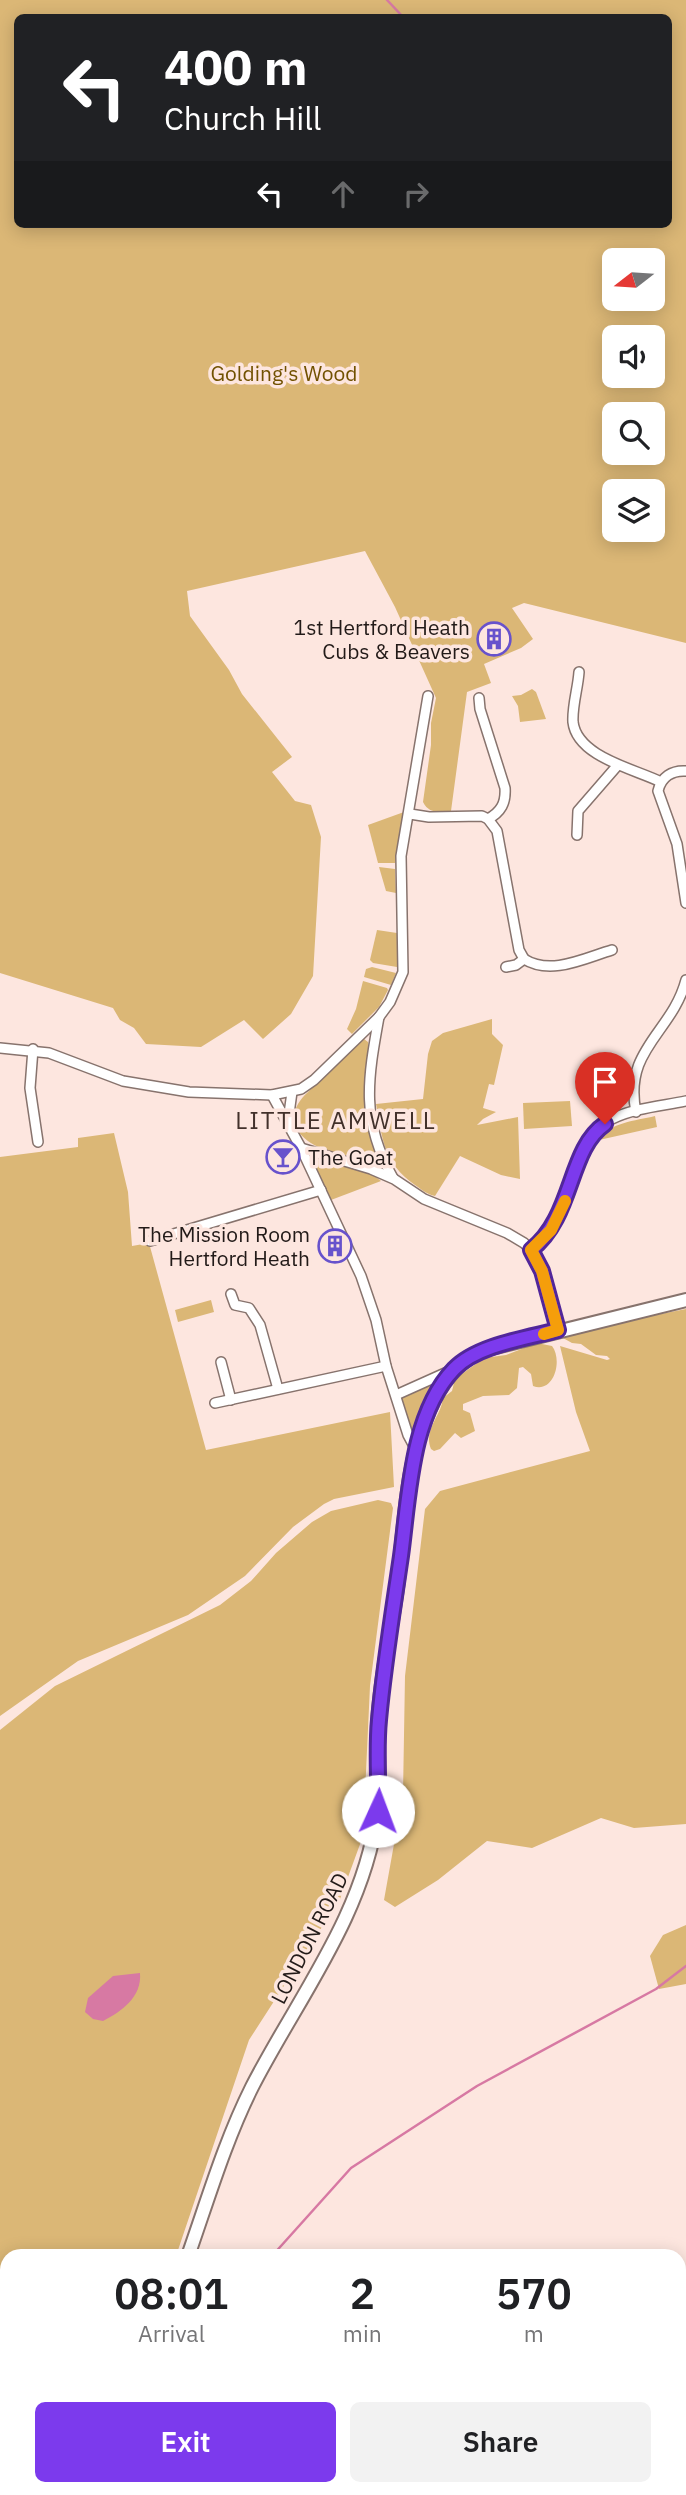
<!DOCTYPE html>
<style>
:root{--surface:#fff;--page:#f2f2f2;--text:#202124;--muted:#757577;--accent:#7c3aed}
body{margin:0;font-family:"IBM Plex Sans",sans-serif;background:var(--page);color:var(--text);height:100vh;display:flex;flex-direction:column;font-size:26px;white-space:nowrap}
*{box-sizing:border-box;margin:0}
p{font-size:23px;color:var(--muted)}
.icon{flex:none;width:38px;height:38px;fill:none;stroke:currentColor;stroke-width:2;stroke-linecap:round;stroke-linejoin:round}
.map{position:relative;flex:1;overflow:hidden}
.details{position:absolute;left:0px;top:2249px;width:686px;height:247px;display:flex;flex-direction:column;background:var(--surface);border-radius:21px 21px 0 0;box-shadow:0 4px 18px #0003}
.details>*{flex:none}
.top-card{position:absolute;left:14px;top:14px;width:658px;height:214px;border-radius:10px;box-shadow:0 4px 18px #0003;background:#202124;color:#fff;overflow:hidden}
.needle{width:46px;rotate:253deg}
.buttons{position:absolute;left:602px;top:248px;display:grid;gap:14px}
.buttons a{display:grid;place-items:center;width:63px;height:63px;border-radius:10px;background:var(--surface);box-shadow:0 4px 18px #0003;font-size:35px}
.pin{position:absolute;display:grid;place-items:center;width:60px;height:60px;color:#fff;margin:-72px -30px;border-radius:50% 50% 50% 0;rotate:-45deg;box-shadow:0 0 7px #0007}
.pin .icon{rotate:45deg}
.me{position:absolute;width:77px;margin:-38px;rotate:2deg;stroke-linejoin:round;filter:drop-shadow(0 0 5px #0008)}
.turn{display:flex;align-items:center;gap:24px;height:147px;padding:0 35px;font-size:32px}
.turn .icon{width:91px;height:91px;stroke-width:2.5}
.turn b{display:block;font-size:49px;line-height:60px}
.lanes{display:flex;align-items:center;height:66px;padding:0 35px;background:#0003;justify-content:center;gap:35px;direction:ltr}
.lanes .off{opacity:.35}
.eta{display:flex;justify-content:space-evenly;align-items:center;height:119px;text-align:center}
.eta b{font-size:42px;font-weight:600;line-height:49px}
.action{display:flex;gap:14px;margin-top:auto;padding:14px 35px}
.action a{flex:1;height:80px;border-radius:10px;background:var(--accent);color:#fff;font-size:28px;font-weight:600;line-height:80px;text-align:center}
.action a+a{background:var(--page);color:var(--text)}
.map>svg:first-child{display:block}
.green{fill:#dbb776;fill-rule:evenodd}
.water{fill:#d779a3}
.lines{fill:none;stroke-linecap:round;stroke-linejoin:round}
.stream{stroke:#d779a3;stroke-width:2.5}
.street-casing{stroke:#87736d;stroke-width:12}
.secondary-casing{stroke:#87736d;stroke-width:16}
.street{stroke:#fff;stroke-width:9}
.secondary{stroke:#fff;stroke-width:12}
.route-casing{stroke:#51269a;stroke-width:18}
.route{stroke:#7c3aed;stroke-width:12}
.slow{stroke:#f59e0b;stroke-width:12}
.labels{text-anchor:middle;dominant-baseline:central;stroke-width:7;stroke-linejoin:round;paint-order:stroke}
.park-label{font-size:21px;fill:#715100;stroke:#fde6df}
.poi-label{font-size:21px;fill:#221a18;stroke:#fde6df;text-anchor:end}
.street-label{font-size:21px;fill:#221a18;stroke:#fde6df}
.quarter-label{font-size:24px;letter-spacing:2px;fill:#42312b;stroke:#fde6df}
</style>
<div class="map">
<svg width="686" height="2495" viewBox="0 0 686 2495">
<rect width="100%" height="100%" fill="#fde6df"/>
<!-- green -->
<g class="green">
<path d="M0 0H686V643L524 603 512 608 533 639 521 648 484 664 491 683 467 692 451 811C439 812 429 814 423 802L431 745V723L436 698 395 607 365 551 187 591 190 616 229 670 242 694 292 757 272 772 295 801 311 805 321 837 313 976 291 1014 263 1039 244 1020 201 1047 146 1044 134 1028 120 1020 113 1008 0 973ZM18 18H668V224H18ZM614 261H653V299H614ZM614 338H653V376H614ZM614 415H653V453H614ZM614 492H653V530H614Z"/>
<polygon points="532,689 536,692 546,719 520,722 518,706 512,696 521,695"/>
<polygon points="404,812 395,863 378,863 368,825"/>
<polygon points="379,867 395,869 396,893 386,891"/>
<polygon points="377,930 397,933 397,967 373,963 370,960"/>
<polygon points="372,967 396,973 391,985 364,977 366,969"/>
<polygon points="363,981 387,988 388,990 379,1007 352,1034 347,1029 356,1009"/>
<path d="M492 1019V1034L503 1045 494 1085 489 1084 483 1108 496 1112 483 1119 477 1125 518 1117 520 1179 501 1175 460 1156 435 1196C427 1194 422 1190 415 1185 383 1162 383 1141 376 1104L423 1099 428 1054 432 1041 443 1033Z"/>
<path d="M364 1039 368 1042C373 1063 363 1087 366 1109 369 1128 381 1150 380 1168 357 1161 274 1145 298 1104 303 1095 313 1088 320 1080 334 1066 348 1051 364 1039Z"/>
<polygon points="570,1101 572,1126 524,1129 523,1103"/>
<path d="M655 1116 657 1127 599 1140C610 1122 635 1121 655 1116Z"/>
<polygon points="114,1133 128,1192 132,1246 149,1243 206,1450 390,1412 394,1487 334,1499 324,1504 293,1527 245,1576 188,1615 78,1661 0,1716 0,1157 78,1147 78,1138"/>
<polygon points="320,1159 368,1171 381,1181 331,1200 314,1164"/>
<polygon points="211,1300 214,1312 178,1322 175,1310"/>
<polygon points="686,1309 686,1824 634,1828 601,1818 532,1848 487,1841 438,1880 395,1907 384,1900 403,1794 405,1676 425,1509 440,1491 590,1451 576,1412 560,1346 607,1360 610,1359 607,1356 596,1355 581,1344 572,1343 563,1338 565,1333"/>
<path d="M537 1343 552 1346C563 1360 554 1394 533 1386L531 1374 523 1367 519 1368 517 1388 509 1395 483 1396 463 1404V1410L470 1413 475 1431 461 1438 455 1433 440 1449 434 1451 431 1449C423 1429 441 1417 443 1398L452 1391 455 1379 484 1358 506 1355Z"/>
<polygon points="435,1382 436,1383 420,1416 414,1435 411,1435 401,1398"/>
<polygon points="378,1500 391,1503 393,1508 370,1686 363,1836 340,1899 249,2040 176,2256 7,2256 7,2452 0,2455 0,1730 55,1686 220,1605 251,1581 276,1553 312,1522 331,1511"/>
<polygon points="686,1925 686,1984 659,1989 650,1956 663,1935"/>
<polygon points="10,2489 10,2488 77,2489 74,2495 0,2495 0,2492"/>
</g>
<!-- water -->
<path class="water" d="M140 1973C142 1997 122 2011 103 2021L93 2019 85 2012 88 1998 113 1976Z"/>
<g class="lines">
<!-- stream -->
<g class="stream">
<polyline points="387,0 404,18"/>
<polyline points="272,2256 351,2168 477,2086 656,1989 686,1966"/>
<polyline points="0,2468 7,2465"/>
</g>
<defs>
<g id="street">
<path d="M579 672C578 688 572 706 573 722 577 757 635 769 661 782"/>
<path d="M479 698 480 709 505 788C506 803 501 812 488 819"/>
<path d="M686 771C672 770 661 777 658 791L677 844 686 903"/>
<polyline points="410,814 429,817 482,816 488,819 497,831 519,950 524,959"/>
<polyline points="577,835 578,811 617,766"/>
<path d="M506 967 516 965 524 959C551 976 585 958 612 950"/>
<path d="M379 1017C368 1078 360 1120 393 1178"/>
<polyline points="0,1048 49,1053 123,1081 189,1092 272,1095 301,1089 314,1080 379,1017 390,1002 403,972 401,856 428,696"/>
<polyline points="33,1049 30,1088 38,1142"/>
<polyline points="272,1095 301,1148 361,1276 376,1320 386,1366 408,1435 416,1450"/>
<path d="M636 1112C623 1049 672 1033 686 980"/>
<polyline points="288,1121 292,1092"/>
<polyline points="301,1148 371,1169 394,1179 424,1199 507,1233 524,1243 531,1250 542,1271 558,1330"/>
<polyline points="150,1241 321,1190"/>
<path d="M531 1250C540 1243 548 1236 554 1226 573 1193 574 1138 612 1119 634 1108 662 1106 686 1101"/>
<polyline points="231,1294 235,1305 249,1308 260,1325 278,1389"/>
<polyline points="221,1362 231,1400"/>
<polyline points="396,1395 454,1369"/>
<polyline points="215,1403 386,1366"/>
</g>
<g id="secondary">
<path d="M188 2256C208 2199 225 2141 252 2087 297 1999 364 1915 377 1814 381 1785 377 1754 378 1724 380 1679 391 1633 397 1588 405 1530 405 1464 429 1411 441 1383 457 1362 484 1350L686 1300"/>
<polyline points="83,2495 86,2488"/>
</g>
</defs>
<!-- street casing -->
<use href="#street" class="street-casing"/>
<!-- secondary casing -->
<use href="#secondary" class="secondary-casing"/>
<!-- street -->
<use href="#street" class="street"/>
<!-- secondary -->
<use href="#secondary" class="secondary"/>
</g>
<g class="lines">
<defs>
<path id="route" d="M378 1811C379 1781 376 1750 379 1720 384 1665 393 1611 401 1556 409 1497 411 1414 454 1369 477 1345 527 1338 558 1330L542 1271 531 1250C574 1216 568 1149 605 1124"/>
</defs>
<!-- route casing -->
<use href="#route" class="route-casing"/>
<!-- route -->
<use href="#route" class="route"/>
<!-- slow -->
<polyline class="slow" points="544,1334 558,1330 542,1271 531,1250 551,1230 565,1201"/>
</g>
<!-- icons -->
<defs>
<symbol id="building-ring" viewBox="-11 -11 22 22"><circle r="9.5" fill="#fde6df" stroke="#6752cc" stroke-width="1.5"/><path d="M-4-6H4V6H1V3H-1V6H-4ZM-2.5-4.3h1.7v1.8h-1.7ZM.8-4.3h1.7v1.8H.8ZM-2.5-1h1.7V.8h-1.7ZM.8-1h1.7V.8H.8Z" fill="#6752cc"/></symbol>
<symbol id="bar-ring" viewBox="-11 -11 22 22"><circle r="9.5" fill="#fde6df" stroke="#6752cc" stroke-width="1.5"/><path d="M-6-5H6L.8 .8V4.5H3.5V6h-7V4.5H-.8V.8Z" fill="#6752cc"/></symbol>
</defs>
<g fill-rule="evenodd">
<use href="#building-ring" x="475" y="620" width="38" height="38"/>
<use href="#bar-ring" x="264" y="1138" width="38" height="38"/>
<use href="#building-ring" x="316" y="1227" width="38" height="38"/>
</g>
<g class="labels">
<!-- park labels -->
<g class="park-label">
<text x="284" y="373">Golding's Wood</text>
</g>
<!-- poi labels -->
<g class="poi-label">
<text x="470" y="627">1st Hertford Heath<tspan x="470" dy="24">Cubs &amp; Beavers</tspan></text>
<text x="308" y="1157" text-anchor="start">The Goat</text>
<text x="310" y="1234">The Mission Room<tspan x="310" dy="24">Hertford Heath</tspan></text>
</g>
<!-- street labels -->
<g class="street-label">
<text transform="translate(309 1938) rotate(-63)">LONDON ROAD</text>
</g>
<!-- quarter labels -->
<g class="quarter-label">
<text x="336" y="1120">LITTLE AMWELL</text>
</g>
</g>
</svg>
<div class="buttons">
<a><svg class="needle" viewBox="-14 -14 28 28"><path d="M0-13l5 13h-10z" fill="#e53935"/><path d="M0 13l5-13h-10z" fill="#757577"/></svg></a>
<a><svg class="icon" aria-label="sound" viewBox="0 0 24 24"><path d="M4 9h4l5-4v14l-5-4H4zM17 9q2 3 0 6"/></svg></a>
<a><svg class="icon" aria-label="search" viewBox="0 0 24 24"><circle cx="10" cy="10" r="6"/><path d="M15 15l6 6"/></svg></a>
<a><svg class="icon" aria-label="layers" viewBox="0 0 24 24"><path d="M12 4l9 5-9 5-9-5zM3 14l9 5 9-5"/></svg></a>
</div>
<div class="pin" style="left:605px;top:1124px;background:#d93025"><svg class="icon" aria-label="arrive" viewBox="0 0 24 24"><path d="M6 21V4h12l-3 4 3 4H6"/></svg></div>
<svg class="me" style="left:378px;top:1811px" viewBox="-20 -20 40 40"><circle r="19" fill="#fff"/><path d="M0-13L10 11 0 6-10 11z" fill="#7c3aed"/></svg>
<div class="top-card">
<div class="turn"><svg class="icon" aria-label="left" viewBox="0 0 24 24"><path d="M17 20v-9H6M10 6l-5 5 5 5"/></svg><div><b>400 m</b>Church Hill</div></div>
<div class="lanes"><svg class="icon" aria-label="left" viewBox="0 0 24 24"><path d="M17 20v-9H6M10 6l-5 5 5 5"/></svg><svg class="icon off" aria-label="ahead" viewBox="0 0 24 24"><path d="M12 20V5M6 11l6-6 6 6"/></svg><svg class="icon off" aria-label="right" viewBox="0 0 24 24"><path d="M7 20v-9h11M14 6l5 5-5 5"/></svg></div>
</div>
<section class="details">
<div class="eta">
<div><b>08:01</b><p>Arrival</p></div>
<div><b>2</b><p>min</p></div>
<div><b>570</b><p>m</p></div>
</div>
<div class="action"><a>Exit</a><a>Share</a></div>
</section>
</div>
